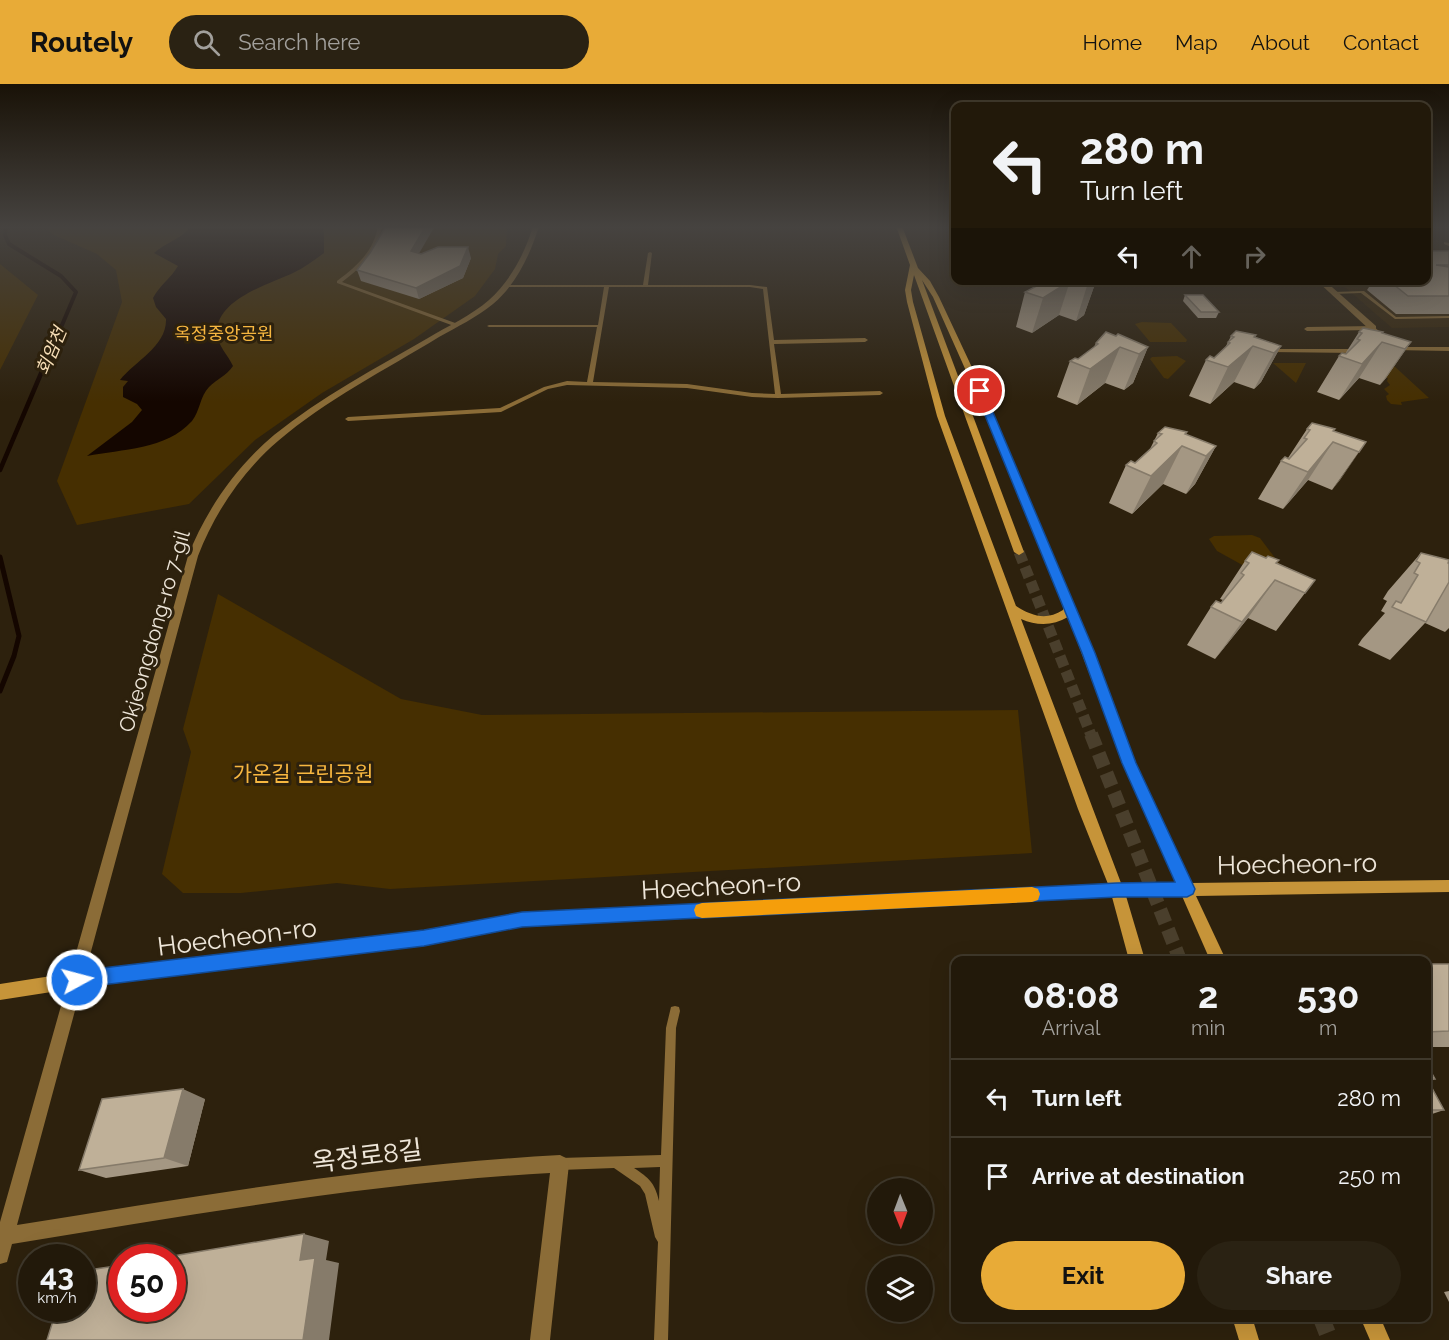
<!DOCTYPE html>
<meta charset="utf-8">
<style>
:root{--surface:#22190a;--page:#2a2213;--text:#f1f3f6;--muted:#a2a09c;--line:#3f382b;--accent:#e8ab37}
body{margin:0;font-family:Raleway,"Noto Sans KR",sans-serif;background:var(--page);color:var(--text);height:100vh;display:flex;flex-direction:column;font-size:22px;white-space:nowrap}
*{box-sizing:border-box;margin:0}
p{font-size:20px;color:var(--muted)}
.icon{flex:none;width:33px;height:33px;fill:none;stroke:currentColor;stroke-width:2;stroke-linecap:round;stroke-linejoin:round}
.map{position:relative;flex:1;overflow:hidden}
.side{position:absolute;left:951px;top:872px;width:480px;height:366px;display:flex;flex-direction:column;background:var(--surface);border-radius:12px;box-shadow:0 6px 24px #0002,0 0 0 2px var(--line)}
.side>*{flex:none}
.banner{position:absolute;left:951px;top:18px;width:480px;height:183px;border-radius:12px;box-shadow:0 6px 24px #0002,0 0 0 2px var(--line);background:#22190a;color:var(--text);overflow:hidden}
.needle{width:39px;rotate:179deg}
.fabs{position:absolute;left:867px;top:1094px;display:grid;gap:12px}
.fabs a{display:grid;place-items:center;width:66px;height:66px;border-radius:50%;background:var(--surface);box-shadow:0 6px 24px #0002,0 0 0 2px var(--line);font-size:30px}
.speed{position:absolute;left:18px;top:1160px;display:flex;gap:12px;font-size:30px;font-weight:700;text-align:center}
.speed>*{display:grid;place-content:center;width:78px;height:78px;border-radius:50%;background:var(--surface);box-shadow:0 6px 24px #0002,0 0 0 2px var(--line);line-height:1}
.speed small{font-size:15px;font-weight:400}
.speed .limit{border:9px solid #d22;background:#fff;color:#111}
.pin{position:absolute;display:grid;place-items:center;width:51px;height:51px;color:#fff;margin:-26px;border:3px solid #fff;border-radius:50%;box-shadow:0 2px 6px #0007}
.me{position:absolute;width:66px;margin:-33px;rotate:83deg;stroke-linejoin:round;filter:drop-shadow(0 0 4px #0008)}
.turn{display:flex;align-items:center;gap:21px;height:126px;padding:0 30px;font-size:27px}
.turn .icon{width:78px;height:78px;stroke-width:2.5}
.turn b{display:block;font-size:42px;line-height:51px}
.lanes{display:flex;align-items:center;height:57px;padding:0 30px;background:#0003;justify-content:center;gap:30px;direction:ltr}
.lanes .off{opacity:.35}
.eta{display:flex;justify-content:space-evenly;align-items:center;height:102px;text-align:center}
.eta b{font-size:36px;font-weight:700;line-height:42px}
.primary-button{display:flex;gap:12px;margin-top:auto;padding:12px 30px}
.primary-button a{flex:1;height:69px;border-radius:36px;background:var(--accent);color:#111;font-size:24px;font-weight:700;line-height:69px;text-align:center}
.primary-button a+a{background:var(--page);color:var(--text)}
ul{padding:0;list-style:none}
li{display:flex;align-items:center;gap:18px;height:78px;padding:0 30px;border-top:2px solid var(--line)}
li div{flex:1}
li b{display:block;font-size:22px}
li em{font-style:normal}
header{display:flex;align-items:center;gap:36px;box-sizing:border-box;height:84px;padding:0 30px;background:var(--accent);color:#111}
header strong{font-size:28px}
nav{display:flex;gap:33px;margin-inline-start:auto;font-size:21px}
.search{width:420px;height:54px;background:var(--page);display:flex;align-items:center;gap:15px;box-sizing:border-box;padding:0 21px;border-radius:33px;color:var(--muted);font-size:22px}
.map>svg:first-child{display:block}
.built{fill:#37270b}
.green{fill:#462f01}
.water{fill:#140600}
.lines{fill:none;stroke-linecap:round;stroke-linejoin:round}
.stream-far2{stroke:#140600;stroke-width:4}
.stream-far1{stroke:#140600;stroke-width:4.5}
.stream{stroke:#140600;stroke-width:5}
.secondary-tunnel-far2{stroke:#4a3f2c;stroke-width:11;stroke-dasharray:11 5;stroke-linecap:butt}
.secondary-tunnel-far1{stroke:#4a3f2c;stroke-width:14;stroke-dasharray:14 7;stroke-linecap:butt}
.secondary-tunnel{stroke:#4a3f2c;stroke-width:17;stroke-dasharray:17 9;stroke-linecap:butt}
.service{fill:#8b6c37;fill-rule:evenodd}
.minor{fill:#8b6c37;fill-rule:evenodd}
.secondary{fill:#c69439;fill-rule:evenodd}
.wall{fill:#a49783}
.shaded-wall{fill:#867b6a}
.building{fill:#bfb098;stroke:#867b6a;stroke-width:1.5}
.route{fill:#1a73e8;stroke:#114b97;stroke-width:1.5}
.slow{fill:#f59e0b}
.labels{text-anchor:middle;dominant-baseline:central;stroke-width:6;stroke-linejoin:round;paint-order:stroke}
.far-park-label{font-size:18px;fill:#f7b740;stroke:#2d210d}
.far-water-label{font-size:18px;font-style:italic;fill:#f7deb6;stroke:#2d210d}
.street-label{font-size:21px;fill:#eee6d9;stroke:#2d210d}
.park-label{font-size:21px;fill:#f7b740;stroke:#2d210d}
.near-street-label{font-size:26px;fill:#eee6d9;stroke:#2d210d}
</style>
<header>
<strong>Routely</strong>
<div class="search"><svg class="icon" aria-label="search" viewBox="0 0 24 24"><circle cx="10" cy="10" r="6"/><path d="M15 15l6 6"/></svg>Search here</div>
<nav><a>Home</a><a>Map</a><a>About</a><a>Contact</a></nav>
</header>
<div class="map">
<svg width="1449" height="1256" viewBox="0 0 1449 1256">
<rect width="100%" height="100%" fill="#2d210d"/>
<!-- built -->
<polygon class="built" points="1427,156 1449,156 1449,243 1392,244 1338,197 1426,196"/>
<!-- green -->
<g class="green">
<polygon points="46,142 507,142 506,162 498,170 495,185 475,212 414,255 322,309 255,356 189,420 77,441 57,397 122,218 116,186 97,170 52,150"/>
<polygon points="0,180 38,211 0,286"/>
<polygon points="1142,238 1171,239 1187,256 1186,258 1150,258 1135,240"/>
<polygon points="1177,272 1186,277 1168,295 1164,294 1150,275 1152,273"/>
<polygon points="1273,279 1306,279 1296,299"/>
<polygon points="1393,281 1429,314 1401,318 1402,321 1391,320 1387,316 1386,312 1389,310 1384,305 1390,301 1387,297 1388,294 1361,285"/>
<polygon points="1252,451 1260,454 1284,486 1255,488 1217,467 1209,455 1214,452"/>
<polygon points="218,510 401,615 482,631 1018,626 1032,769 390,805 337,799 241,809 183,809 162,790 191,668 183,645"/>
</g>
<!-- water -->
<path class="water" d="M191 142H322L324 150V169C314 176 304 184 293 189 270 200 215 215 217 250 218 262 228 271 233 282 226 292 217 295 209 303 200 312 200 327 192 337 166 366 122 365 87 372L132 338 142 326 137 320 123 313V303L128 297 120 296C135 277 167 262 166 235L156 223 153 214C159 202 171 194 178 182L154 169C165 159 183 154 191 142Z"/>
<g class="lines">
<!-- stream-far2 -->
<polyline class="stream-far2" points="6,142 5,151 9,160 61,192 76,208 48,274"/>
<!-- stream-far1 -->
<polyline class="stream-far1" points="0,386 48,273"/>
<!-- stream -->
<polyline class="stream" points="0,473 19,552 14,572 0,607"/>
<!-- secondary-tunnel-far2 -->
<polyline class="secondary-tunnel-far2" points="1019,468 1091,651"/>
<!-- secondary-tunnel-far1 -->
<polyline class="secondary-tunnel-far1" points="1091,650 1180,876"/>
<!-- secondary-tunnel -->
<polyline class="secondary-tunnel" points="1321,1233 1330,1256"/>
<!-- service -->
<g class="service">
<path d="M378 142H382C378 167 362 183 342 198L458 240V242H454L337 199V197C357 182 374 167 378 142Z"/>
<polygon points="1444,158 1449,159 1449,162 1444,160"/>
<path d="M650 168 652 169 648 201H750L767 203 774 256 865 254 868 256 865 258 774 260 781 310 880 307 883 309 880 311 778 314 752 313 687 304 567 301 548 305 501 328 348 337 345 335 348 333 500 324 544 303 567 297 587 298 597 243H489L487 242 489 241H598L604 203H506L504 202 506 201H643L648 169ZM609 203H750L763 205 775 310 752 309 687 300 593 298Z"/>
<polygon points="1364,207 1396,233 1449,232 1449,234 1395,235 1361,209 1333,210 1331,209 1333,208"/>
<polygon points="1373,242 1379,247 1379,249 1375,249 1372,246 1307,247 1304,245 1307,243"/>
<polygon points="1396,263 1449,263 1449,267 1394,266 1393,265"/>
<polygon points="1269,265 1358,265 1361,267 1358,269 1267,268 1266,267"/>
<path d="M675 922 679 923 680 927 676 944 668 1256H654L658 1158 655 1153 645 1110 640 1102 614 1084 560 1086 556 1084 554 1080 556 1076 560 1074 661 1071 666 944 671 923ZM660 1083 659 1117C655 1099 649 1094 634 1084Z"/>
</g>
<!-- minor -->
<g class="minor">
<path d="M533 142H539C531 169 516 201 493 220 477 233 457 243 439 253 385 286 326 316 278 357 242 388 215 428 198 472L17 1141C198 1112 377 1081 560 1071L566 1074 569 1080 550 1256H530L550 1089C369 1099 191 1131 12 1160L7 1178 0 1180V1138L188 472C206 426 236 383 274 351 321 313 376 284 428 254 448 242 472 231 489 216 511 196 525 169 533 142Z"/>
<polygon points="1316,196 1324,196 1376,242 1376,246 1370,246"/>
</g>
<!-- secondary -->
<g class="secondary">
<path d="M896 142H902L918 184 930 197 939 213 983 307 1095 569 1135 679 1190 799 1449 796V808L1196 812 1226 876H1210L1182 812H1126L1145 876H1129L1112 813 522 842 424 861 77 904 0 916V900L77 888 424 847 522 828 1108 800 1078 725 937 332 907 218 905 206 910 181ZM914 191 1014 468 1019 471 1024 468 922 196 933 213 975 307 1063 520V526C1046 537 1032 532 1016 522L945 332 913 218 911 206ZM1068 533 1123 679 1176 799H1121L1021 535C1037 542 1053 542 1068 533Z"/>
<polygon points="1232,1233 1252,1233 1259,1256 1239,1256"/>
<polygon points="1360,1233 1380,1233 1390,1256 1370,1256"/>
</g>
</g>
<!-- wall -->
<g class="wall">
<polygon points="1449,167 1449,230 1396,230 1367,206 1371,200 1361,200 1357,196 1426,196"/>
<polygon points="370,169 419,170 471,174 463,194 419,215 361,197 357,186"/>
<polygon points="1048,196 1096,197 1084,231 1076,237 1059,231 1032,249 1016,243 1025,208"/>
<polygon points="1185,211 1219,228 1216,234 1198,234 1183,217"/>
<polygon points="1359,248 1382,250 1411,258 1386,294 1380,301 1359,294 1339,316 1317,308 1339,272 1345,270"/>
<polygon points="1256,251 1255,253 1281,262 1261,298 1254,305 1234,298 1210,320 1189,312 1206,276 1214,274 1225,264 1231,252"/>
<polygon points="1096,259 1148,263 1133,299 1124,306 1105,299 1077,321 1057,313 1070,277 1078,275 1094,263"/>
<polygon points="1307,345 1334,347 1366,358 1332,406 1308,396 1283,425 1258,415 1281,377 1288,374"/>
<polygon points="1158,349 1186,351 1216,362 1195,400 1186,410 1163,400 1132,430 1109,419 1126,381 1135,379 1150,365"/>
<polygon points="1421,469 1449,480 1449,544 1445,548 1425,539 1390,576 1358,561 1362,555 1385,529 1381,527 1387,517 1383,515 1388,507"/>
<polygon points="1245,477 1277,479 1315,496 1276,547 1248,534 1215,575 1187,561 1211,523 1221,519 1223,516 1220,515"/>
<rect x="1426" y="880" width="23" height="83"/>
<polygon points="1426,979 1435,995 1429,998 1444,1026 1426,1032"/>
<polygon points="205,1015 188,1082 106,1094 79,1086"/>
<polygon points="1449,1207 1449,1218 1444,1208"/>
</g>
<!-- shaded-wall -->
<g class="shaded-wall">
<polygon points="426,142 435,142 414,178 411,167"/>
<polygon points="468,163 471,174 463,194 419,215 416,204"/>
<polygon points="1070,197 1059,231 1032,249 1043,214"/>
<polygon points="1096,197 1084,231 1076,237 1087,202"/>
<polygon points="1382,249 1363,279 1382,258 1359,294 1339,316"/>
<polygon points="1256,251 1248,266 1253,262 1234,298 1210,320 1228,283"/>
<polygon points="1411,258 1386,294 1380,301 1405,265"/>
<polygon points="1281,262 1261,298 1254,305 1274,269"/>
<polygon points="1120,263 1105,299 1077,321 1090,285"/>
<polygon points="1148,263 1133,299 1124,306 1139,270"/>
<polygon points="1187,348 1179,366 1182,362 1163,400 1132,430 1151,392"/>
<polygon points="1333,358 1308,396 1283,425 1308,388"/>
<polygon points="1366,358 1340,396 1332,406 1359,368"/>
<polygon points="1216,362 1195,400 1186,410 1206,372"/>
<polygon points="1275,496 1248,534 1215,575 1242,538"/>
<polygon points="183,1005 205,1015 188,1082 164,1074"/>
<polygon points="304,1150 329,1157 326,1176 339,1179 329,1256 303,1256 300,1176"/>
</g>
<!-- building -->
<g class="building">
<polygon points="386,142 426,142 411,167 421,170 438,163 468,163 460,182 416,204 357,186 370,169"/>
<polygon points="1426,167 1449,167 1449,181 1436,181 1449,183 1449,212 1408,212 1388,196 1426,196"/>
<polygon points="1048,196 1095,196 1096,197 1087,202 1070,197 1043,214 1025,208"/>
<polygon points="1185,211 1203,211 1219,228 1201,228"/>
<polygon points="1363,244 1383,248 1382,249 1411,258 1405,265 1382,258 1362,280 1339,272 1342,269 1346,270 1360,256 1357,255 1362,249 1359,248"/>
<polygon points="1236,247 1256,251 1254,253 1281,262 1274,269 1253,262 1228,283 1206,276 1210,272 1214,274 1230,259 1228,258 1234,253 1231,252"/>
<polygon points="1106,248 1116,252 1118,250 1148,263 1139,270 1120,263 1090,285 1070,277 1075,274 1078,275 1098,260 1096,259"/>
<polygon points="1312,339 1335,345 1333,347 1366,358 1359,368 1333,358 1308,388 1281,377 1285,373 1289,375 1307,355 1304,354 1310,346 1307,345"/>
<polygon points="1165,343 1187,348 1185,350 1216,362 1206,372 1182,362 1151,392 1126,381 1131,377 1135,379 1157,359 1154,357 1162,350 1158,349"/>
<polygon points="1252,468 1266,474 1268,472 1279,476 1276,479 1315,496 1305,509 1275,496 1242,538 1211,523 1216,517 1221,519 1244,491 1241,489 1249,479 1245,477"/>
<polygon points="1421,469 1449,476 1448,479 1449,480 1449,498 1426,538 1392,523 1396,517 1401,519 1418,491 1414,489 1420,479 1416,477"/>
<polygon points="1426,880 1449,880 1449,947 1426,948"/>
<polygon points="1426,979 1435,995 1427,995 1444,1026 1426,1026"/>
<polygon points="183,1005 164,1074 79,1086 102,1015"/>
<polygon points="304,1150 300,1176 315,1174 303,1256 47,1256 57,1224 82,1224 82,1187 122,1181 122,1224 172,1224 172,1173 167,1173"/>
</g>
<!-- sky -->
<linearGradient id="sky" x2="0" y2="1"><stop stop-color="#191207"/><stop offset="0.45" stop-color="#464340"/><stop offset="1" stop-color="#464340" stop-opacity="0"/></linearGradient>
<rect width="1449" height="318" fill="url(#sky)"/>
<!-- route -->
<polygon class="route" points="980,304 984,307 1095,569 1136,679 1195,805 1193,810 1187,813 1117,813 522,843 424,862 77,904 71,902 69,896 71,890 77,887 424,846 522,828 1117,799 1175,798 1122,679 1082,569 975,307"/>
<!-- slow -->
<polygon class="slow" points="1032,803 1038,805 1040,810 1038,816 1032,818 702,834 696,832 694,826 696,821 702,819"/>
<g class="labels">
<!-- far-park labels -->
<g class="far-park-label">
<text x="224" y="249">옥정중앙공원</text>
</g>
<!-- far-water labels -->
<g class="far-water-label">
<text transform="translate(51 267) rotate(-67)">회암천</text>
</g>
<!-- street labels -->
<g class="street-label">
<text transform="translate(154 547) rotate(-74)">Okjeongdong-ro 7-gil</text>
</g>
<!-- park labels -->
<g class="park-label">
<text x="303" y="689">가온길 근린공원</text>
</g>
<!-- near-street labels -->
<g class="near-street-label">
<text transform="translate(1297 780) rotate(-1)">Hoecheon-ro</text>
<text transform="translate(721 802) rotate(-3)">Hoecheon-ro</text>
<text transform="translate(237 853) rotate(-7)">Hoecheon-ro</text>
<text transform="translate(367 1072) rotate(-7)">옥정로8길</text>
</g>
</g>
</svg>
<div class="fabs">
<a><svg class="needle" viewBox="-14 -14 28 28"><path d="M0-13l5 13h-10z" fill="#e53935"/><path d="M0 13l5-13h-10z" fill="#a2a09c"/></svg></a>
<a><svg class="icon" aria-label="layers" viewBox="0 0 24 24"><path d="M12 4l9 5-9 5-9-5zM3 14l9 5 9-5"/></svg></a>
</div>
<div class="speed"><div>43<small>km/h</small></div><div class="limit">50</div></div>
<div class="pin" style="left:980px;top:307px;background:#d93025"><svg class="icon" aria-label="arrive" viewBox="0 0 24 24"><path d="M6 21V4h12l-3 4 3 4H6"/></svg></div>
<svg class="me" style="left:77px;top:896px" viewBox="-20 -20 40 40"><circle r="17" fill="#1a73e8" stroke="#fff" stroke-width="3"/><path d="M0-11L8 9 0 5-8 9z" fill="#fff"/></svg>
<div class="banner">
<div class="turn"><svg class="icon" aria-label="left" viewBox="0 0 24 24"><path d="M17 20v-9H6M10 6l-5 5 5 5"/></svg><div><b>280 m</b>Turn left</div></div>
<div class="lanes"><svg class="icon" aria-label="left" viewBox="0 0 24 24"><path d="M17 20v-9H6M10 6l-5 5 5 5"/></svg><svg class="icon off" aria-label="ahead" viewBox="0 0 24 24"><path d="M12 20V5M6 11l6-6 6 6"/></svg><svg class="icon off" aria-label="right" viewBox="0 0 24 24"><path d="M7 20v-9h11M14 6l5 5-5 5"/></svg></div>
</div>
<section class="side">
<div class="eta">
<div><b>08:08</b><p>Arrival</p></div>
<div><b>2</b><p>min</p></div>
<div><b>530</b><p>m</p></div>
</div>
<ul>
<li><svg class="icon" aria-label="left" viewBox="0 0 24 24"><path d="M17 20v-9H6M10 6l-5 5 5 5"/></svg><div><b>Turn left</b></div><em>280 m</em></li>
<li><svg class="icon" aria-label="arrive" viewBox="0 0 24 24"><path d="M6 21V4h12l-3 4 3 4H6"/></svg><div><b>Arrive at destination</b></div><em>250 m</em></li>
</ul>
<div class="primary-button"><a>Exit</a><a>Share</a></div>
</section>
</div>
